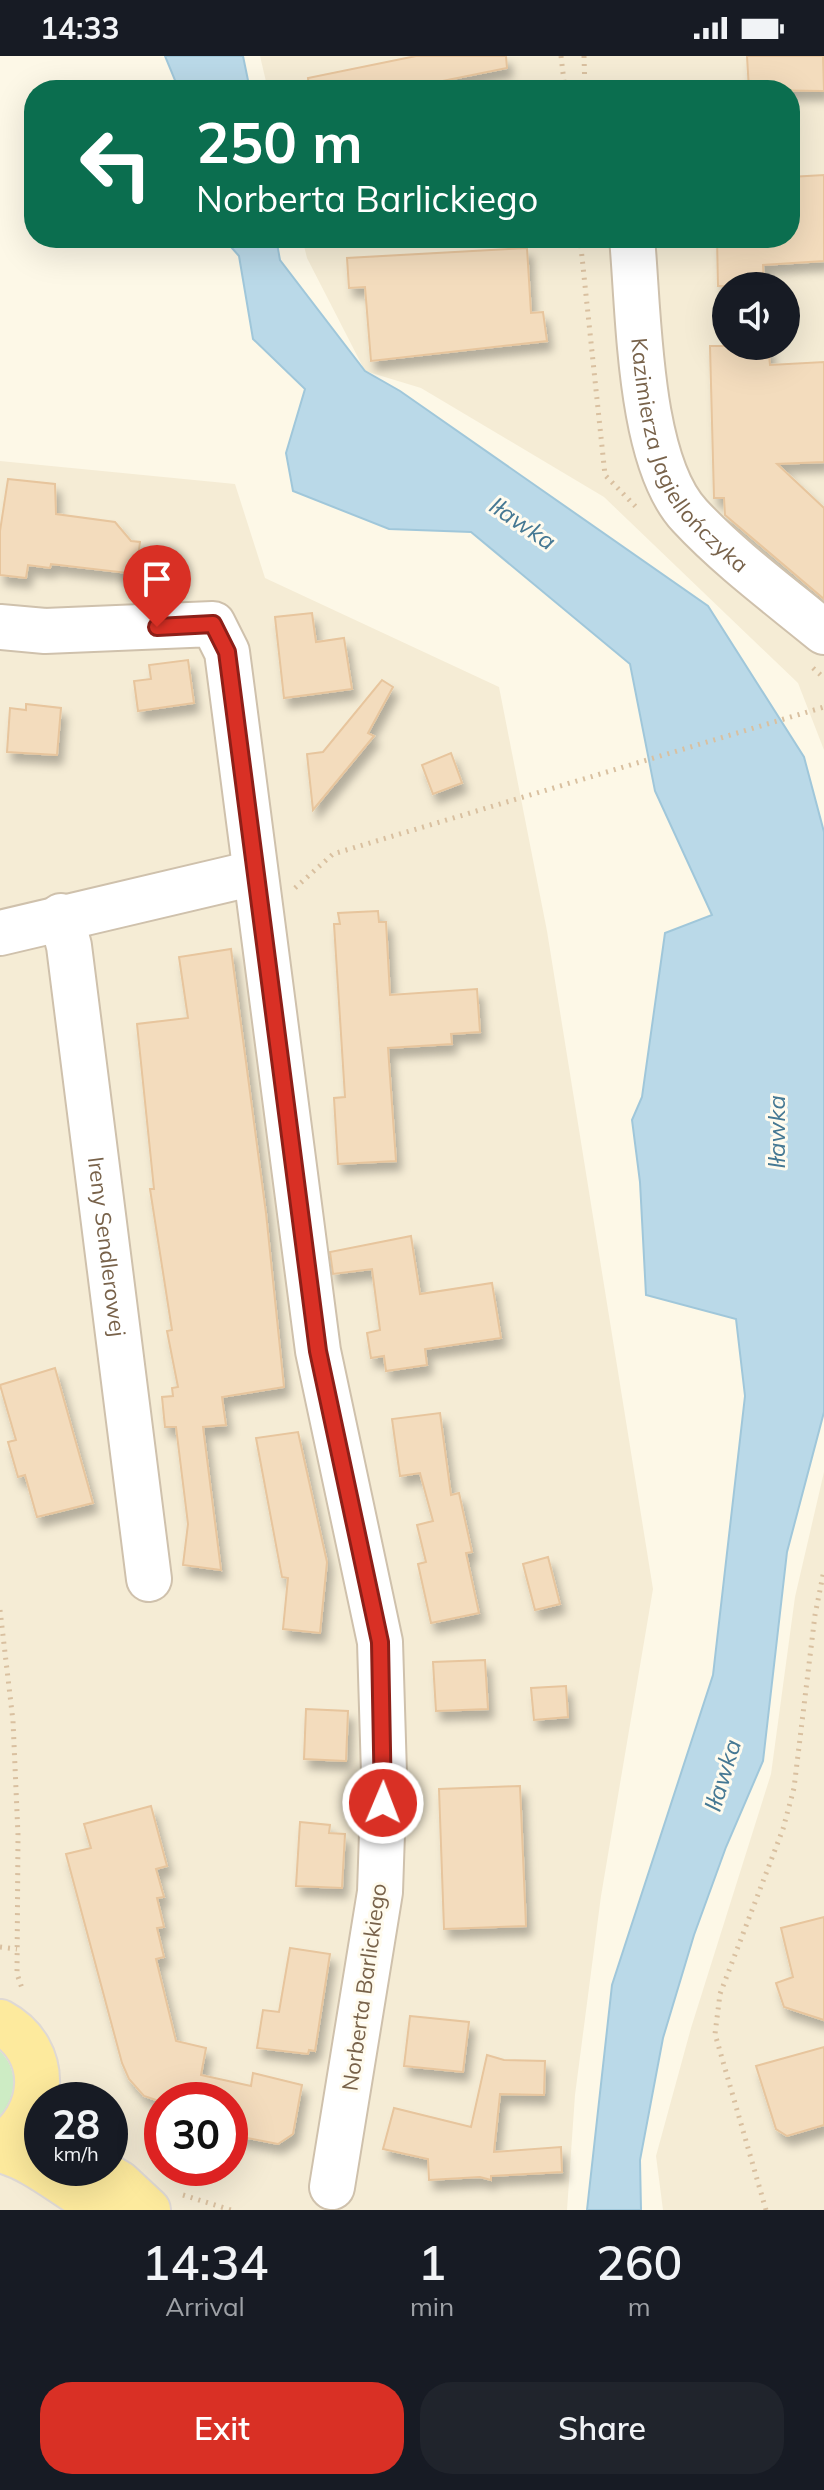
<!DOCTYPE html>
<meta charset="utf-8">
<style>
:root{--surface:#171b24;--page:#20242c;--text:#f1f3f6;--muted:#9ea1a6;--accent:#d93025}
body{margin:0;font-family:Mulish,sans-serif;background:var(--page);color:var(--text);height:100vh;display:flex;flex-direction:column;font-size:30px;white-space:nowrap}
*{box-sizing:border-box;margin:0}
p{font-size:26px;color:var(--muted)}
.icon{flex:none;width:44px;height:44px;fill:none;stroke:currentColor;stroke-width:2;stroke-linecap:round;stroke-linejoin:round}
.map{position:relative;height:2154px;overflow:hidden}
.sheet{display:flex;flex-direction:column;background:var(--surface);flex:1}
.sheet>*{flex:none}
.banner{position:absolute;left:24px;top:24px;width:776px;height:168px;border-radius:32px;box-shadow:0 8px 32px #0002;background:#0b6e4f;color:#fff;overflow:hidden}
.controls{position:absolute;left:712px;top:216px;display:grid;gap:16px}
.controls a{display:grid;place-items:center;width:88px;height:88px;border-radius:50%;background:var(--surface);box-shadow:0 8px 32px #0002;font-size:40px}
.speed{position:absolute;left:24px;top:2026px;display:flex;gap:16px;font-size:40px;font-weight:700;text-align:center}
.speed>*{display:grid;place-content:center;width:104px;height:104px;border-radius:50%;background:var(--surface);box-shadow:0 8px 32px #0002;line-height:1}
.speed small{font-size:20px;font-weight:400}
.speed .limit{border:12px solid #d22;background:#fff;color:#111}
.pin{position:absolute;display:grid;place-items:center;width:68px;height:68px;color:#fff;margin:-82px -34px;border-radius:50% 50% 50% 0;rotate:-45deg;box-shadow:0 0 8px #0007}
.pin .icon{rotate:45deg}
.me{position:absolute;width:88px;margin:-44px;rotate:1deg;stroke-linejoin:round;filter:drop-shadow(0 0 6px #0008)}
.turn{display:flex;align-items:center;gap:28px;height:168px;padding:0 40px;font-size:36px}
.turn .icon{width:104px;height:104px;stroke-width:2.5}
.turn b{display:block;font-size:56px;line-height:68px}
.eta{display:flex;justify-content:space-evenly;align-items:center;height:136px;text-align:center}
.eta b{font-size:48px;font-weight:600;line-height:56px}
.primary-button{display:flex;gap:16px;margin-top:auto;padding:16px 40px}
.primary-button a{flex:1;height:92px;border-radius:32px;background:var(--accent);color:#fff;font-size:32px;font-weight:600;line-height:92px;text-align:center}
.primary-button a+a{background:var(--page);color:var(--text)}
.status{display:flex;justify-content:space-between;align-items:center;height:56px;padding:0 40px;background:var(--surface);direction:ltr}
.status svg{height:22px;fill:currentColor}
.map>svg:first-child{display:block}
.residential{fill:#f5ecd5;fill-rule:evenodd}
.green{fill:#cdecc4}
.water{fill:#bad9e8;stroke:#a0c7da;stroke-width:2}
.building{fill:#f3dcbd;stroke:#e7c59d;stroke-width:2;filter:url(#shadow)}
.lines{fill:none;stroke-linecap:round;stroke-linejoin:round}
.minor-casing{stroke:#cfc1ac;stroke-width:48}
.major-casing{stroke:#dfd9d4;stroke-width:48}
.path{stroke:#d9c0a0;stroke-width:5;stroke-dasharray:2 6;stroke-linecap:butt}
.minor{stroke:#fff;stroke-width:44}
.major{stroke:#fdea9d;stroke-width:44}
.route-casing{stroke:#8d1f18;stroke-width:20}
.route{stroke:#d93025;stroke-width:14}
.labels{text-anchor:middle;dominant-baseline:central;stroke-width:6;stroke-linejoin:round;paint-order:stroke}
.street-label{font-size:22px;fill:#78624a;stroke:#fffbee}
.water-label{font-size:24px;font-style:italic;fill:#457893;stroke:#fffbee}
</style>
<div class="status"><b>14:33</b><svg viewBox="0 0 49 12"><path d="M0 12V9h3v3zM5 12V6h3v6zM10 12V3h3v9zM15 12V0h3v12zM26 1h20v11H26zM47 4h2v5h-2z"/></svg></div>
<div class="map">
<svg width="824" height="2154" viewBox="0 0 824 2154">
<defs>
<filter id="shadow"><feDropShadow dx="5" dy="9" stdDeviation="4" flood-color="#0004"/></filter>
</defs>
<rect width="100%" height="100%" fill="#fdf8e7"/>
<!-- residential -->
<g class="residential">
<path d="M260 0H824V694L798 627 604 441 421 332 365 315 307 202 302 182H790V34H268ZM726 230H786V290H726Z"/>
<path d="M0 405 235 428 265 522 499 631 547 875 653 1533 601 1840 575 2039 567 2154H0ZM42 2044H110V2112H42ZM162 2044H230V2112H162Z"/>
<polygon points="824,1416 824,2154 663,2154 656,2100 691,1972 771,1718 795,1541"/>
</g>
<!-- green -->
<path class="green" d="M0 1995C19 2014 17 2040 0 2060Z"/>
<!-- water -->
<g class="water">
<polygon points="165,0 243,0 250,34 179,34"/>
<polygon points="223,182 276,182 280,204 365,315 400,335 708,550 804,701 824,776 824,1356 787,1496 763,1705 726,1791 694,1879 663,1982 640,2104 641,2154 587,2154 612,1929 713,1619 745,1340 736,1263 646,1239 640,1126 632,1064 642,1041 665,877 712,859 655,735 630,608 471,476 389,473 293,435 286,397 305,333 253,283 239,200"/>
</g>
<!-- building -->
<g class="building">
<polygon points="416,0 506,0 507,12 398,34 309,34 308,22"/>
<polygon points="747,0 823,0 824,35 749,34"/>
<polygon points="824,119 824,205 763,209 764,230 718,230 717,182 790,182 790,121"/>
<polygon points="527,192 531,257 543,256 547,285 371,305 365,231 349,232 347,202"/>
<polygon points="710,290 768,290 770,309 824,306 824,406 777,408 824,452 824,543 725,459 724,442 714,442"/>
<polygon points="8,423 55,428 56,458 115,466 131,485 140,486 136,518 51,508 50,512 28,509 26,522 0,519 0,475"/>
<polygon points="312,557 316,586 344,582 352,633 284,642 275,561"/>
<polygon points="188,604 194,647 138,655 134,625 151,623 149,609"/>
<polygon points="382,624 393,631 368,677 374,680 313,754 307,698 323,696"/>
<polygon points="26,648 61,652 57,699 7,696 10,652 26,654"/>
<polygon points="451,697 462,727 433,738 422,709"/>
<polygon points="378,855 379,866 386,866 390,939 477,933 480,976 451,978 452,988 388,992 396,1105 338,1108 334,1042 345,1041 334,868 340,868 338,857"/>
<polygon points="231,893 266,1157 284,1331 222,1341 226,1369 203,1371 221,1514 183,1509 188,1468 176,1371 165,1371 162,1341 173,1340 172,1332 178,1331 167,1275 172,1274 150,1133 154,1133 137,968 188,962 179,901"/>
<polygon points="411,1180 420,1238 492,1227 501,1282 425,1293 427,1309 386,1315 384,1300 371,1302 367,1277 380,1274 372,1213 333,1218 330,1196"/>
<polygon points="55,1312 93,1447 37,1461 25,1419 18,1421 8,1386 16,1384 0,1329"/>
<polygon points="440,1357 451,1439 459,1437 472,1496 466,1497 479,1557 431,1567 418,1508 426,1506 417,1469 433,1465 420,1417 400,1420 392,1363"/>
<polygon points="298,1376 327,1506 320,1577 283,1573 288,1522 282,1521 256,1382"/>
<polygon points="548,1501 560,1548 535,1554 523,1508"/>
<polygon points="485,1604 488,1653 436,1655 433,1606"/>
<polygon points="566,1630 568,1661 534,1664 531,1632"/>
<polygon points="306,1653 348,1655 346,1705 304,1703"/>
<polygon points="520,1730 526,1870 444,1873 439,1733"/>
<polygon points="151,1750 167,1810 156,1813 164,1841 157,1842 164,1871 157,1872 164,1901 156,1903 176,1985 206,1992 201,2019 251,2030 253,2017 302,2029 293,2078 278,2088 237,2080 239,2071 230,2070 230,2044 156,2044 144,2040 129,2023 122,2007 66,1798 91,1792 84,1768"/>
<polygon points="300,1766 330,1769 329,1777 345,1778 342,1832 296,1830"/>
<polygon points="824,1861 824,1964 784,1951 776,1927 793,1921 781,1872"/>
<polygon points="290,1892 330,1898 315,1995 309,1994 308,1998 257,1992 263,1954 279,1956"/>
<polygon points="410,1960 469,1966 463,2016 404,2010"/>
<polygon points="824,1991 824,2069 787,2080 776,2073 756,2010"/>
<polygon points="487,1999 504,2004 545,2005 544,2039 500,2038 494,2096 561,2091 562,2116 491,2120 491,2124 480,2121 429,2124 428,2103 383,2093 394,2052 471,2071"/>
</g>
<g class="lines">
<defs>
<g id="minor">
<path id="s1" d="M632 182C639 256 638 405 690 460 729 502 779 539 824 576"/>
<polyline points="0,571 45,575 213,568 227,596 318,1295 380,1586 384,1718 380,1836 332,2131"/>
<path id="s2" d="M61 860 69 890 149 1523"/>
<polyline points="0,877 254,817"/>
</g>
<g id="major">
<path d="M0 1966C52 1994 47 2061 0 2090"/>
<path d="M0 2094C40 2104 71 2137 109 2154"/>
<polyline points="94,2112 119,2127 148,2154"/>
</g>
</defs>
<!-- minor casing -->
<use href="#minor" class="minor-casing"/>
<!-- major casing -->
<use href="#major" class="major-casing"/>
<!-- path -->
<g class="path">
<polyline points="561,0 565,34"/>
<polyline points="584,0 585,34"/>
<polyline points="580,182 605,419 637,452"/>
<polyline points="813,612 824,622"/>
<polyline points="295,832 333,798 824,651"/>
<polyline points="0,1554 13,1665 18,1779 17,1918 23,1935"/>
<polyline points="0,1891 17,1893"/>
<polyline points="183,2139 231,2154"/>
<polyline points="766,2154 715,1978 720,1938 783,1773 794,1732 815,1559 824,1514"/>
</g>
<!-- minor -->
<use href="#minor" class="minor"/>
<!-- major -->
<use href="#major" class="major"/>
</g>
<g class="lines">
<defs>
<polyline id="route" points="157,571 213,568 227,596 318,1295 380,1586 383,1747"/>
</defs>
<!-- route casing -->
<use href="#route" class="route-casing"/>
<!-- route -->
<use href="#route" class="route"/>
</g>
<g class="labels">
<!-- street labels -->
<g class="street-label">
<text stroke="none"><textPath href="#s1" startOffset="232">Kazimierza Jagiellończyka</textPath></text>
<text stroke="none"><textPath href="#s2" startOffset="334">Ireny Sendlerowej</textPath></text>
<text transform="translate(364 1931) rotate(-82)">Norberta Barlickiego</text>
</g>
<!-- water labels -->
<g class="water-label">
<text transform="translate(523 467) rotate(34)">Iławka</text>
<text transform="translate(776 1076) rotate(-90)">Iławka</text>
<text transform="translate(722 1719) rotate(-73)">Iławka</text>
</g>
</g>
</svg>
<div class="controls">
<a><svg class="icon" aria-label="sound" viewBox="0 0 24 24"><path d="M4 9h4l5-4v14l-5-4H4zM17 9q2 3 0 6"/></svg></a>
</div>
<div class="speed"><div>28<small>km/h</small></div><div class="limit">30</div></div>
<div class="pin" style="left:157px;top:571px;background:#d93025"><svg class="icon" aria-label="arrive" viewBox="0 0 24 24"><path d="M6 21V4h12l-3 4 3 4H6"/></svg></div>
<svg class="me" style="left:383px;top:1747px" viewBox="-20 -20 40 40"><circle r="17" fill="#d93025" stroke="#fff" stroke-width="3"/><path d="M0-11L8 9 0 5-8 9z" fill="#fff"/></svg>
<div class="banner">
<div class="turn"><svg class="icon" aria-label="left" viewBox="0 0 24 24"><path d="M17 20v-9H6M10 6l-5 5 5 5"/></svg><div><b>250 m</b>Norberta Barlickiego</div></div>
</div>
</div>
<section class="sheet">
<div class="eta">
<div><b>14:34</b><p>Arrival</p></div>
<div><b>1</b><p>min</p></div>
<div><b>260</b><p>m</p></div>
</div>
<div class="primary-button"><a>Exit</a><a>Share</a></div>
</section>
